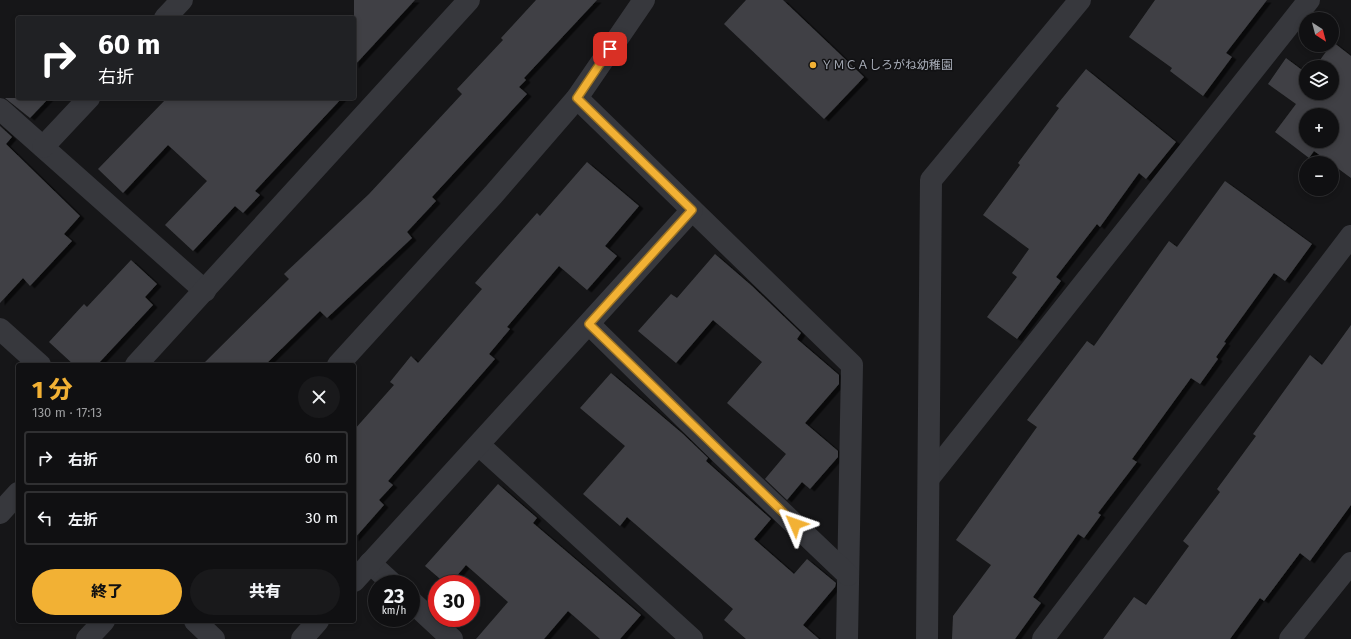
<!DOCTYPE html>
<html lang="ja">
<meta charset="utf-8">
<style>
:root{--surface:#101012;--page:#19191b;--text:#f1f3f6;--muted:#9c9d9f;--line:#303032;--accent:#f2b134}
body{margin:0;font-family:"Fira Sans","Noto Sans JP",sans-serif;background:var(--page);color:var(--text);height:100vh;display:flex;flex-direction:column;font-size:15px;white-space:nowrap}
*{box-sizing:border-box;margin:0}
p{font-size:13px;color:var(--muted)}
.icon{flex:none;width:22px;height:22px;fill:none;stroke:currentColor;stroke-width:2;stroke-linecap:round;stroke-linejoin:round}
.map{position:relative;flex:1;overflow:hidden}
.drawer{position:absolute;left:16px;top:363px;width:340px;height:260px;display:flex;flex-direction:column;background:var(--surface);border-radius:4px;box-shadow:0 2px 6px #0003,0 0 0 1px var(--line)}
.drawer>*{flex:none}
.banner{position:absolute;left:16px;top:16px;width:340px;height:84px;border-radius:4px;box-shadow:0 2px 6px #0003,0 0 0 1px var(--line);background:#202124;color:#fff;overflow:hidden}
.needle{width:26px;rotate:144deg}
.controls{position:absolute;left:1299px;top:12px;display:grid;gap:8px}
.controls a{display:grid;place-items:center;width:40px;height:40px;border-radius:50%;background:var(--surface);box-shadow:0 2px 6px #0003,0 0 0 1px var(--line);font-size:20px}
.speed{position:absolute;left:368px;top:575px;display:flex;gap:8px;font-size:20px;font-weight:700;text-align:center}
.speed>*{display:grid;place-content:center;width:52px;height:52px;border-radius:50%;background:var(--surface);box-shadow:0 2px 6px #0003,0 0 0 1px var(--line);line-height:1}
.speed small{font-size:10px;font-weight:400}
.speed .limit{border:6px solid #d22;background:#fff;color:#111}
.pin{position:absolute;display:grid;place-items:center;width:34px;height:34px;color:#fff;margin:-17px;border-radius:8px;box-shadow:0 2px 6px #0006}
.me{position:absolute;width:44px;margin:-22px;rotate:313deg;stroke-linejoin:round;filter:drop-shadow(0 0 3px #0008)}
.turn{display:flex;align-items:center;gap:14px;height:84px;padding:0 16px;font-size:18px}
.turn .icon{width:52px;height:52px;stroke-width:2.5}
.turn b{display:block;font-size:28px;line-height:34px}
.round{display:grid;place-items:center;flex:none;width:42px;height:42px;border-radius:21px;background:var(--page)}
.headline{display:flex;align-items:center;justify-content:space-between;height:68px;padding:0 16px}
h1{font-size:24px;font-weight:800;line-height:30px;color:var(--accent)}
.cta{display:flex;gap:8px;margin-top:auto;padding:8px 16px}
.cta a{flex:1;height:46px;border-radius:24px;background:var(--accent);color:#111;font-size:16px;font-weight:800;line-height:46px;text-align:center}
.cta a+a{background:var(--page);color:var(--text)}
ul{padding:0;list-style:none}
li{display:flex;align-items:center;gap:12px;height:54px;margin:0 8px 6px;padding:0 8px;border:2px solid var(--line);border-radius:4px}
li div{flex:1}
li b{display:block;font-size:15px}
li em{font-style:normal}
.map>svg:first-child{display:block}
.building{fill:#404145;fill-rule:evenodd;filter:url(#shadow)}
.lines{fill:none;stroke-linecap:round;stroke-linejoin:round}
.minor{stroke:#37383d;stroke-width:22}
.route-casing{stroke:#9d7322;stroke-width:10}
.route{stroke:#f2b134;stroke-width:7}
.poi-dot{fill:#f2b134;stroke:#111113;stroke-width:1.5}
.labels{text-anchor:middle;dominant-baseline:central;stroke-width:3;stroke-linejoin:round;paint-order:stroke}
.poi-label{font-size:12px;fill:#a8adb8;stroke:#111113;text-anchor:start}
</style>
<div class="map">
<svg width="1351" height="639" viewBox="0 0 1351 639">
<defs>
<filter id="shadow"><feDropShadow dx="4.5" dy="2.5" stdDeviation="0" flood-color="#0009"/></filter>
</defs>
<rect width="100%" height="100%" fill="#161618"/>
<!-- building -->
<g class="building">
<polygon points="354,0 415,0 354,66"/>
<polygon points="536,0 597,0 524,78 526,80 519,87 527,94 432,197 436,201 407,232 412,238 327,318 320,311 265,365 202,365 289,279 284,274 369,194 462,94 457,89 503,40 501,38"/>
<polygon points="746,0 783,0 864,77 824,119 724,24"/>
<polygon points="1155,0 1267,0 1226,53 1232,57 1203,96 1170,71 1172,68 1129,37"/>
<path d="M1333 42 1351 56V178L1314 151 1309 158 1275 132 1296 104 1268 84 1286 58 1306 73V93H1332V67H1315ZM1306 115H1332V141H1306Z"/>
<polygon points="1086,69 1176,142 1146,179 1139,173 1100,227 1097,224 1056,277 1061,281 1017,339 987,317 1017,277 1012,273 1029,249 983,215 1020,165 1018,163 1059,108 1056,106"/>
<polygon points="5,98 49,98 30,118"/>
<polygon points="167,98 342,98 255,191 260,195 243,213 235,206 193,251 165,225 207,181 168,145 123,193 98,169"/>
<polygon points="0,126 12,137 6,144 80,216 64,234 72,241 30,286 23,278 0,303"/>
<polygon points="587,162 639,206 605,246 617,256 587,290 559,266 507,327 510,329 489,354 495,359 388,481 393,485 379,500 384,505 354,539 354,430 394,385 390,382 411,356 418,363 482,289 475,283 537,213 540,216"/>
<polygon points="1225,181 1312,244 1285,281 1274,273 1224,342 1226,343 1216,357 1218,359 1200,384 1191,378 1132,459 1137,462 1098,513 1101,515 1084,538 1078,534 1033,597 1041,603 1015,639 952,639 953,616 991,565 956,540 1037,427 1027,420 1087,341 1094,346 1169,241 1177,247"/>
<polygon points="715,254 752,286 801,333 797,339 839,375 839,384 805,423 838,451 838,457 810,489 802,482 787,500 765,479 786,454 727,403 762,362 713,320 676,363 638,331 671,294 677,298"/>
<polygon points="131,260 157,284 145,297 153,305 97,365 74,365 49,342 84,304 87,307"/>
<polygon points="1351,325 1351,505 1310,561 1300,553 1264,601 1260,598 1230,639 1103,639 1134,597 1146,605 1189,546 1183,541 1220,492 1217,489 1256,436 1253,434 1310,355 1322,365"/>
<polygon points="611,373 683,434 708,458 706,461 771,519 754,539 794,574 807,559 836,583 835,587 803,625 819,639 746,639 724,620 733,609 627,517 620,526 583,494 625,446 580,408"/>
<polygon points="498,484 537,518 533,523 641,615 620,639 600,639 568,611 544,639 476,639 508,602 466,565 450,584 446,584 425,566"/>
</g>
<g class="lines">
<!-- minor -->
<g class="minor">
<polyline points="165,18 182,0"/>
<polyline points="577,98 852,365 847,639"/>
<polyline points="0,109 205,291"/>
<polyline points="43,147 89,98"/>
<polyline points="589,324 720,453 848,575"/>
<polyline points="0,329 40,365"/>
<polyline points="136,365 469,0"/>
<polyline points="338,365 493,195 577,98 644,0"/>
<polyline points="479,445 692,639"/>
<polyline points="929,478 1309,0"/>
<polyline points="0,513 18,493"/>
<polyline points="370,563 393,584"/>
<polyline points="354,581 692,210"/>
<polyline points="411,601 452,639"/>
<polyline points="195,621 214,639"/>
<polyline points="87,639 104,621"/>
<polyline points="302,639 318,621"/>
<polyline points="927,639 931,180 1080,0"/>
<polyline points="1043,639 1351,236"/>
<polyline points="1290,639 1351,563"/>
</g>
</g>
<g class="lines">
<defs>
<polyline id="route" points="610,49 577,98 692,210 589,324 795,524"/>
</defs>
<!-- route casing -->
<use href="#route" class="route-casing"/>
<!-- route -->
<use href="#route" class="route"/>
</g>
<!-- markers -->
<circle class="poi-dot" cx="813" cy="65" r="4"/>
<g class="labels">
<!-- poi labels -->
<g class="poi-label">
<text x="821" y="65">ＹＭＣＡしろがね幼稚園</text>
</g>
</g>
</svg>
<div class="controls">
<a><svg class="needle" viewBox="-14 -14 28 28"><path d="M0-13l5 13h-10z" fill="#e53935"/><path d="M0 13l5-13h-10z" fill="#9c9d9f"/></svg></a>
<a><svg class="icon" aria-label="layers" viewBox="0 0 24 24"><path d="M12 4l9 5-9 5-9-5zM3 14l9 5 9-5"/></svg></a>
<a>+</a>
<a>−</a>
</div>
<div class="speed"><div>23<small>km/h</small></div><div class="limit">30</div></div>
<div class="pin" style="left:610px;top:49px;background:#d93025"><svg class="icon" aria-label="arrive" viewBox="0 0 24 24"><path d="M6 21V4h12l-3 4 3 4H6"/></svg></div>
<svg class="me" style="left:795px;top:524px" viewBox="-20 -20 40 40"><path d="M0-17L14 15 0 8-14 15z" fill="#f2b134" stroke="#fff" stroke-width="4"/></svg>
<div class="banner">
<div class="turn"><svg class="icon" aria-label="right" viewBox="0 0 24 24"><path d="M7 20v-9h11M14 6l5 5-5 5"/></svg><div><b>60 m</b>右折</div></div>
</div>
<section class="drawer">
<div class="headline"><div><h1>1 分</h1><p>130 m · 17:13</p></div><a class="round"><svg class="icon" aria-label="close" viewBox="0 0 24 24"><path d="M6 6l12 12M18 6L6 18"/></svg></a></div>
<ul>
<li><svg class="icon" aria-label="right" viewBox="0 0 24 24"><path d="M7 20v-9h11M14 6l5 5-5 5"/></svg><div><b>右折</b></div><em>60 m</em></li>
<li><svg class="icon" aria-label="left" viewBox="0 0 24 24"><path d="M17 20v-9H6M10 6l-5 5 5 5"/></svg><div><b>左折</b></div><em>30 m</em></li>
</ul>
<div class="cta"><a>終了</a><a>共有</a></div>
</section>
</div>
